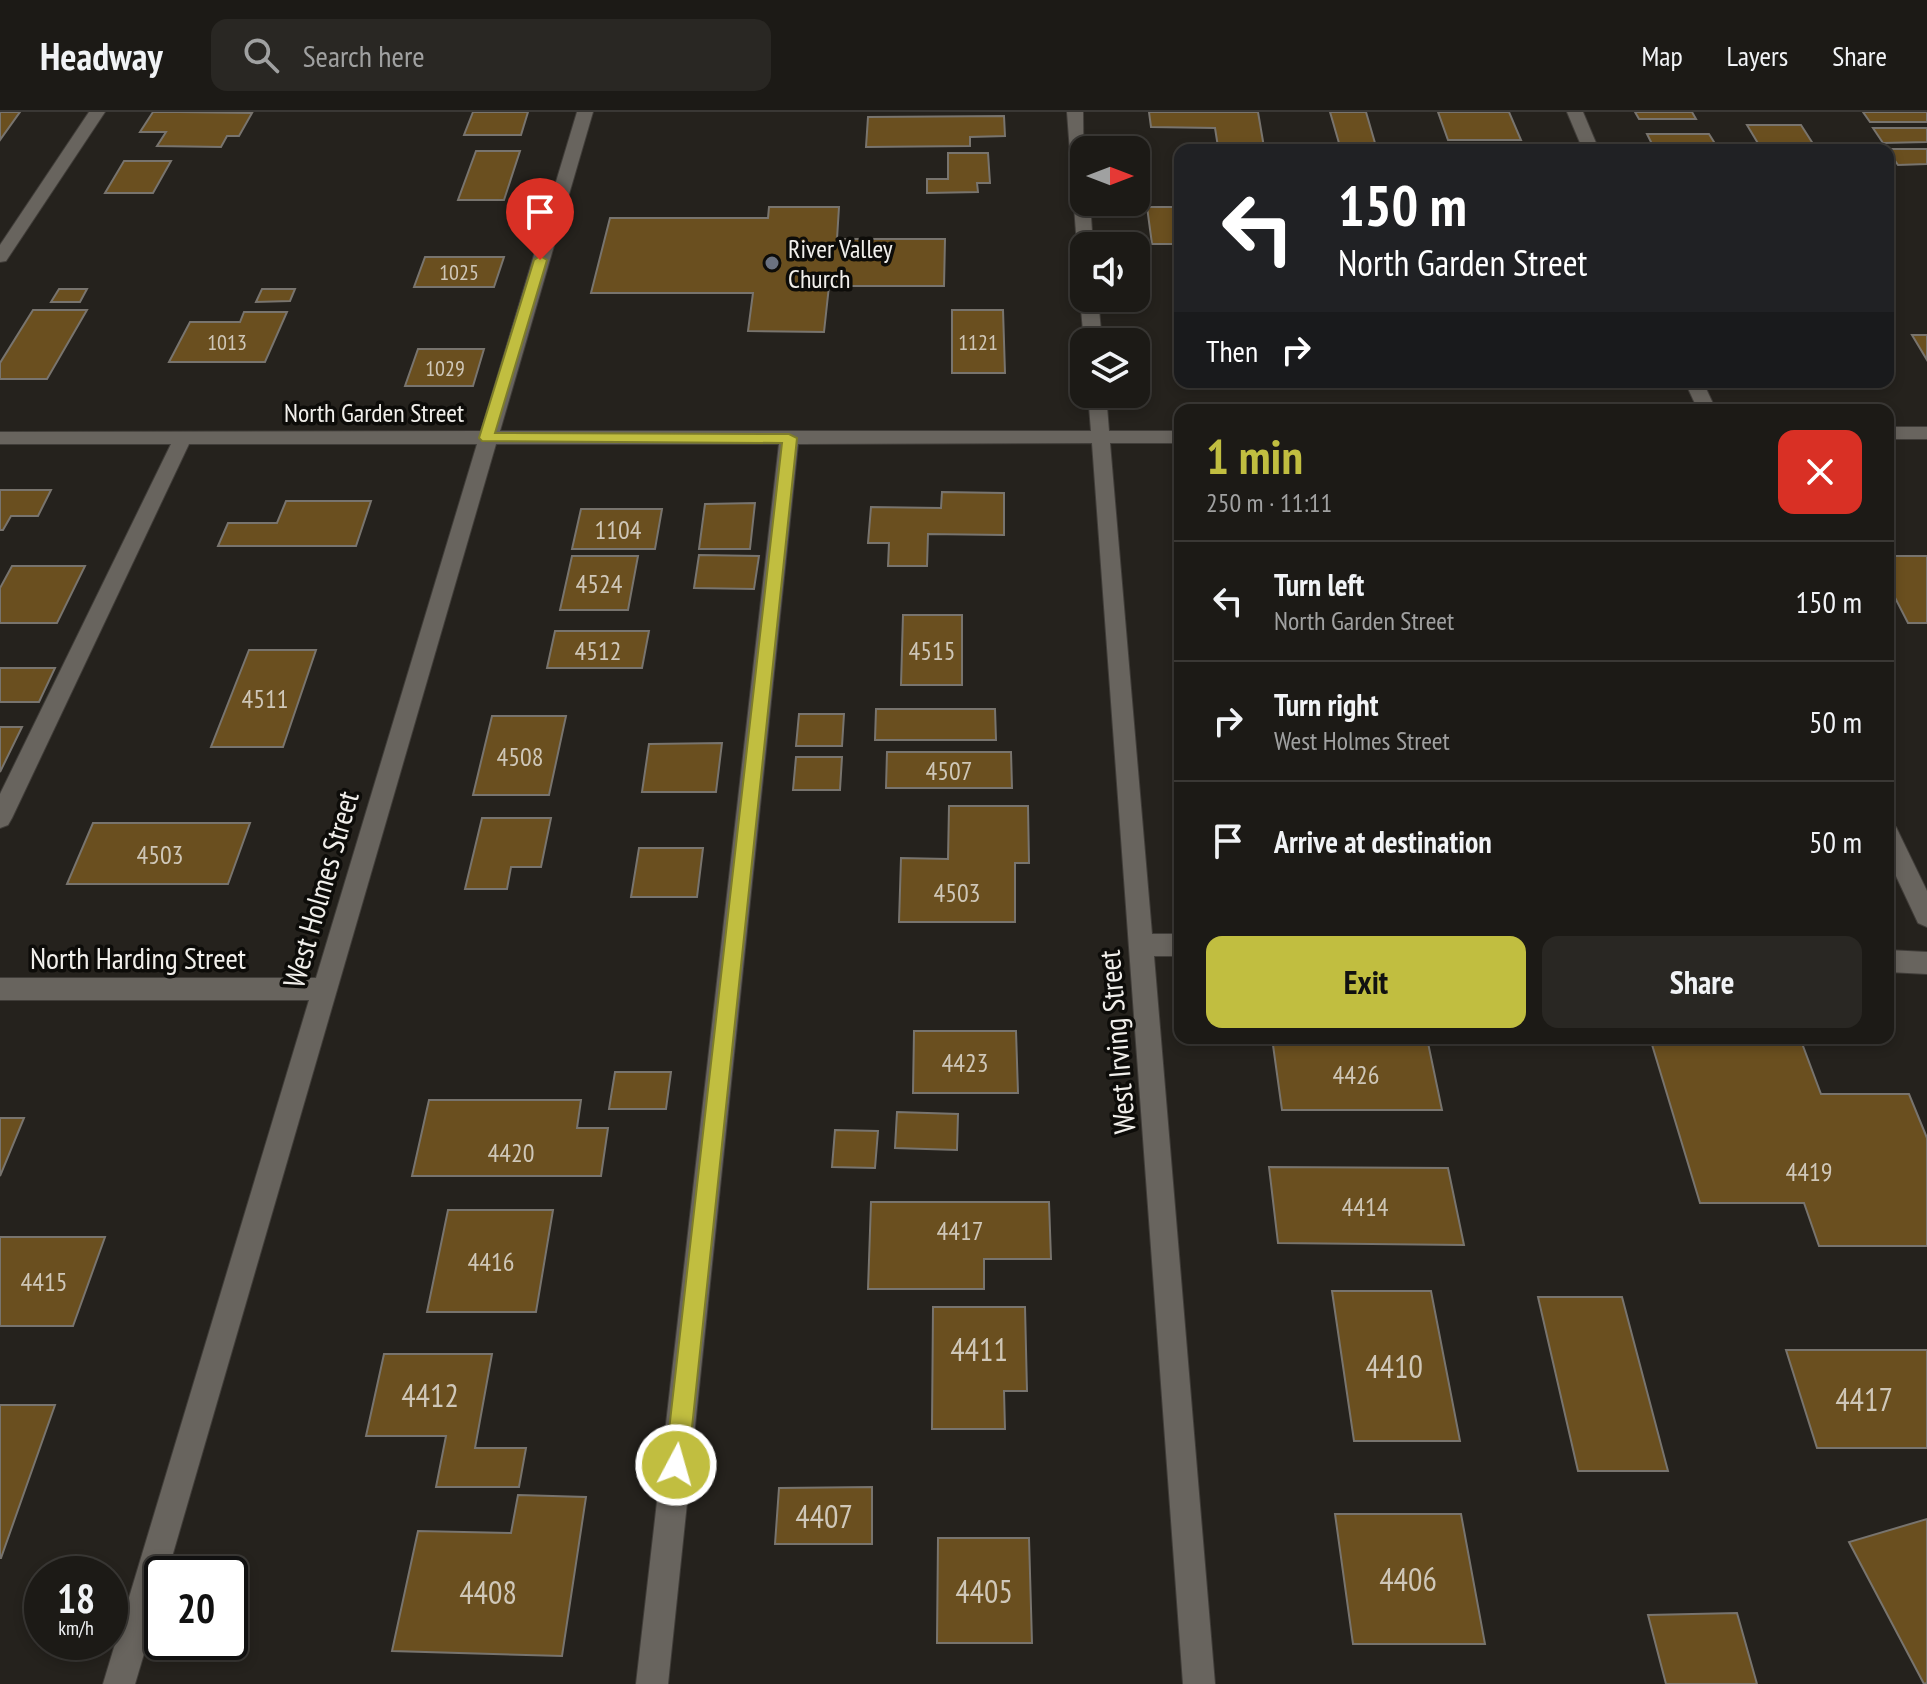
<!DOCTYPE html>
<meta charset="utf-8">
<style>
:root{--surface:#1c1a16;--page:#292723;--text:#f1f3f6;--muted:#a0a1a1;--line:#3a3835;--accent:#c1be40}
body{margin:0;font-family:"PT Sans Narrow",sans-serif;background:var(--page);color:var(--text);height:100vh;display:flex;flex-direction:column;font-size:30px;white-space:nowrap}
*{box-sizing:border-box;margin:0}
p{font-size:26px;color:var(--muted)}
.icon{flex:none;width:44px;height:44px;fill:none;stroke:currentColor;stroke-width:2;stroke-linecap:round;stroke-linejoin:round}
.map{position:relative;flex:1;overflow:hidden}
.side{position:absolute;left:1174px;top:292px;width:720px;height:640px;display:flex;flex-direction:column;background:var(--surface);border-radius:16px;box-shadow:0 4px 12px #0003,0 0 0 2px var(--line)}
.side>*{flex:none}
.guide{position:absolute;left:1174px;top:32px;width:720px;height:244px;border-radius:16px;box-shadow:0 4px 12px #0003,0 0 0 2px var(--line);background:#202124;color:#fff;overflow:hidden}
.needle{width:52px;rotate:90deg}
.fabs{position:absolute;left:1070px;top:24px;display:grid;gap:16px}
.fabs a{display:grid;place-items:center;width:80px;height:80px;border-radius:16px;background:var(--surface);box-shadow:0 4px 12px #0003,0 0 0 2px var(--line);font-size:40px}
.speed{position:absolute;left:24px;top:1444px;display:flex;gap:16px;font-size:40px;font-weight:700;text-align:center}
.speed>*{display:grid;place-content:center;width:104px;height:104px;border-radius:50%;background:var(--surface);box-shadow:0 4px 12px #0003,0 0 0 2px var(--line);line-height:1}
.speed small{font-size:20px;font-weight:400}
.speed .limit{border:4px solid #111;border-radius:12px;background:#fff;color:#111}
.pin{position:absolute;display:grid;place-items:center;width:68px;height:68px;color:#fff;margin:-82px -34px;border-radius:50% 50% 50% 0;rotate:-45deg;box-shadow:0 0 8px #0007}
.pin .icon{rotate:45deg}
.me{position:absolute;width:88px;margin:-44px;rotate:6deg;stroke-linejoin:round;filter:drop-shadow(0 0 6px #0008)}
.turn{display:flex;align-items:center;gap:28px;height:168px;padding:0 32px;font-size:36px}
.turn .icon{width:104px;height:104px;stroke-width:2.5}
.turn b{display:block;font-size:56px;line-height:68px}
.then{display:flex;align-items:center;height:76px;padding:0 32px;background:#0003;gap:16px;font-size:30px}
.round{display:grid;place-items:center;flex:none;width:84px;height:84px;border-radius:16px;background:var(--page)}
.headline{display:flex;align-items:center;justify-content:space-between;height:136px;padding:0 32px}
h1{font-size:48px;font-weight:800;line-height:60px;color:var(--accent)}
.cta{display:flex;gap:16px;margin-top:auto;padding:16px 32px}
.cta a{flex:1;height:92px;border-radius:16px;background:var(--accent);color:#111;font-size:32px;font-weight:800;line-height:92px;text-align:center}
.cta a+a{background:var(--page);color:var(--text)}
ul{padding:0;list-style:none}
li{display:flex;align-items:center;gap:24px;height:120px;padding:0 32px;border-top:2px solid var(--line)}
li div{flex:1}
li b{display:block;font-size:30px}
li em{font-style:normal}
header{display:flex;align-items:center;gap:48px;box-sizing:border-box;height:112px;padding:0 40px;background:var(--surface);border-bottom:2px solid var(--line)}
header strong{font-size:38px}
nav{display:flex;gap:44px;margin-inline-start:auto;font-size:28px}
.search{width:560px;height:72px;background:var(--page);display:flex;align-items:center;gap:20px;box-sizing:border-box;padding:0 28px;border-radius:16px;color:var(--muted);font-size:30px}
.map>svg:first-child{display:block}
.building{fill:#6a4f1f;stroke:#78746e;stroke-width:2}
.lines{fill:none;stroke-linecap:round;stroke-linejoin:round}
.minor-casing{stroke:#403d39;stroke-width:2}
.minor{fill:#68645e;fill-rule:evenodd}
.route{fill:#c1be40;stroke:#7d7c2a;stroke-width:2}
.worship-dot{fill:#6b7280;stroke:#0d0c09;stroke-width:3}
.labels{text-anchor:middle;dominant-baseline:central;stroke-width:7;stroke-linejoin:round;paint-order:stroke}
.far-number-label{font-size:22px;fill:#cfc7b8}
.far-poi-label{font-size:26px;fill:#f1efeb;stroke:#0d0c09;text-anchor:start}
.far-street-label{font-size:26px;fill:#f1efeb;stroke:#0d0c09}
.number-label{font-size:26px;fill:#cfc7b8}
.street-label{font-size:30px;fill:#f1efeb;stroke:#0d0c09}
.near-number-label{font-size:32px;fill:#cfc7b8}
</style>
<header>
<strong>Headway</strong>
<div class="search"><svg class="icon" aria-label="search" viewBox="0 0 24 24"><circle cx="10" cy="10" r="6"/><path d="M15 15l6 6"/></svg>Search here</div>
<nav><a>Map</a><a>Layers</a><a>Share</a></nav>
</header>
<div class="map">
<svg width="1927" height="1572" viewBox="0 0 1927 1572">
<rect width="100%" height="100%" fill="#25221d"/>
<!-- building -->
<g class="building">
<polygon points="0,0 20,0 0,28"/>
<polygon points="153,0 179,0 252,1 239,24 227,24 221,35 157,34 166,20 140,20"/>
<polygon points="473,0 528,0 521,23 464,23"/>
<polygon points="1149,0 1258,0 1264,35 1218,35 1215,16 1151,15"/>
<polygon points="1330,0 1366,0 1375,31 1339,31"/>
<polygon points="1438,0 1509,0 1521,28 1448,28"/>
<polygon points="1635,0 1692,0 1696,7 1639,7"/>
<polygon points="1863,0 1927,0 1927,10 1870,10"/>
<polygon points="1004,4 1005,24 970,25 970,34 866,35 868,5"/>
<polygon points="1747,13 1801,13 1817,38 1762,38"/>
<polygon points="1873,16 1927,16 1927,30 1883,31"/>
<polygon points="1647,22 1709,22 1719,38 1655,38"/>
<polygon points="1887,37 1927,37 1927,52 1898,53"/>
<polygon points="476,39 520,39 504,88 458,88"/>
<polygon points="948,41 988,41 990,71 977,71 978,80 927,81 927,67 948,67"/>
<polygon points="124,49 171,49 153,81 105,81"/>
<polygon points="769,95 839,95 837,127 945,127 944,174 829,174 824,220 748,219 753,181 591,181 610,106 768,106"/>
<polygon points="1147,95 1180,95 1180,132 1152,132"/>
<polygon points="425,145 504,145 494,175 414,175"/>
<polygon points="59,177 87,177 80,190 51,190"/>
<polygon points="262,177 295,177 290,189 256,190"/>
<polygon points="33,198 87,198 47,267 0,267 0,251"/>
<polygon points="952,198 1003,198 1005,261 952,261"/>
<polygon points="244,200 287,200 265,250 169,250 190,210 240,210"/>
<polygon points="1912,223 1927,223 1927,248"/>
<polygon points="418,237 484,237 473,274 405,274"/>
<polygon points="0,378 51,378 38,404 11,404 3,418 0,418"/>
<polygon points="942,380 1004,381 1004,423 928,422 927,454 888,454 889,431 868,431 871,395 941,396"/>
<polygon points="286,389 371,389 356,434 218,434 228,411 277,411"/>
<polygon points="755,391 750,437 699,437 705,392"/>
<polygon points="581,397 662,397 655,437 572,437"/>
<polygon points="699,443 759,444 754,477 694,476"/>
<polygon points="572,444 638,444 628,498 560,498"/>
<polygon points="1888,444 1927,444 1927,511 1908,511 1888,472"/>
<polygon points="12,454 85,454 57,511 0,511 0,476"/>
<polygon points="903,503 962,503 962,573 901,573"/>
<polygon points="555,519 649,519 642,556 547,556"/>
<polygon points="249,538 316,538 283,635 211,635"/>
<polygon points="0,556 55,556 39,590 0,590"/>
<polygon points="876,597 995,597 996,628 875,628"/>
<polygon points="799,602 844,602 842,634 796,634"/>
<polygon points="492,604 566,604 549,683 473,683"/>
<polygon points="0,615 22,615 0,660"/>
<polygon points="722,631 716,680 642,680 649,632"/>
<polygon points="887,640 1011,640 1012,676 886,676"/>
<polygon points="796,645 842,645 840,678 793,678"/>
<polygon points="949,694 1028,694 1029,751 1015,751 1015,810 899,810 901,746 948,747"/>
<polygon points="482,706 551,706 541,755 511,755 507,777 465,777"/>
<polygon points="93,711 250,711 228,772 67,772"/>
<polygon points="639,736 703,736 697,785 631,785"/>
<polygon points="914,919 1016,919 1018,981 913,981"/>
<polygon points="1272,926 1427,926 1442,998 1282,998"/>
<polygon points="1650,926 1800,926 1821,982 1909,982 1927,1026 1927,1134 1819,1134 1804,1091 1700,1091"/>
<polygon points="615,960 671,960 666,997 609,997"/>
<polygon points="429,988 581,988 577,1016 608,1016 601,1064 412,1064"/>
<polygon points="897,1000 958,1002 957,1038 895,1036"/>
<polygon points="0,1006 24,1006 0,1064"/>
<polygon points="835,1018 878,1019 875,1056 832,1055"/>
<polygon points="1269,1055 1448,1056 1464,1133 1278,1131"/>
<polygon points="871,1090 1049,1090 1051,1147 984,1147 984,1177 868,1177"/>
<polygon points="448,1098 553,1098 536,1200 427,1200"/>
<polygon points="0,1125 105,1125 73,1214 0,1214"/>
<polygon points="1332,1179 1431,1179 1460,1329 1354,1329"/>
<polygon points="1538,1185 1622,1185 1668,1359 1578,1359"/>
<polygon points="933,1195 1025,1195 1027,1279 1004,1279 1005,1317 932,1317"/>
<polygon points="1786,1238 1927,1238 1927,1336 1817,1336"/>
<polygon points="384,1242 492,1242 475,1336 526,1336 519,1375 436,1375 446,1324 366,1324"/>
<polygon points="0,1293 55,1293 1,1446 0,1446"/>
<polygon points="872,1375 872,1432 775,1432 779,1376"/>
<polygon points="518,1383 586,1385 562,1544 392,1539 418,1419 511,1421"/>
<polygon points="1335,1402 1461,1402 1485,1532 1353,1532"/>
<polygon points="1927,1407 1927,1571 1924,1572 1849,1430"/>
<polygon points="938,1426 1029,1426 1032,1531 937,1531"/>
<polygon points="1737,1501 1757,1572 1666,1572 1648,1503"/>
</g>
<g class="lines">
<defs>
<g id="minor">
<polygon points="89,0 105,0 6,149 0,150 0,133"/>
<polygon points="577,0 593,0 500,319 1091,319 1088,282 1106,282 1109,319 1180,319 1180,331 1110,331 1152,822 1180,822 1180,844 1154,844 1215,1572 1183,1572 1092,331 798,332 668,1572 636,1572 779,332 496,332 167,1462 162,1462 162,1481 135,1572 103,1572 309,888 0,888 0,866 316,866 477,332 189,332 12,706 8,713 0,716 0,682 171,332 0,332 0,320 481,319"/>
<polygon points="1067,0 1083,0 1084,90 1090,90 1093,134 1084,134 1084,139 1077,134"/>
<polygon points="1567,0 1583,0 1599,38 1583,38"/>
<polygon points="1084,182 1084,186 1098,186 1102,230 1084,230 1080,186"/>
<polygon points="1685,270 1703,270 1716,298 1698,298"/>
<rect x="1888" y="315" width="39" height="12"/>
<polygon points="1888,712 1896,715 1927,779 1927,815 1918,811 1888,747"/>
<polygon points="1888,838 1927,840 1927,862 1888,860"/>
</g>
</defs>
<!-- minor casing -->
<use href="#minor" class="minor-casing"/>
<!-- minor -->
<use href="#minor" class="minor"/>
</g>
<!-- route -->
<polygon class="route" points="540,144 547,148 495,321 789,322 797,326 688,1353 684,1361 676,1365 668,1361 665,1353 782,331 482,329 479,326 534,148"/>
<!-- markers -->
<circle class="worship-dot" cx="772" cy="151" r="8"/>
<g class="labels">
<!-- far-number labels -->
<g class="far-number-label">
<text x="459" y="160">1025</text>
<text x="227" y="230">1013</text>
<text x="978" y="230">1121</text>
<text x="445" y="256">1029</text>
</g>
<!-- far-poi labels -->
<g class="far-poi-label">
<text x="788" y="136">River Valley<tspan x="788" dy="30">Church</tspan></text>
</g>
<!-- far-street labels -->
<g class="far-street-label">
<text x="374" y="300">North Garden Street</text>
</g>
<!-- number labels -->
<g class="number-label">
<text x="618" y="417">1104</text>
<text x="599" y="471">4524</text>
<text x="598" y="538">4512</text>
<text x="932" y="538">4515</text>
<text x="265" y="586">4511</text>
<text x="520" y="644">4508</text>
<text x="949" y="658">4507</text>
<text x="160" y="742">4503</text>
<text x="957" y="780">4503</text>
<text x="965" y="950">4423</text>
<text x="1356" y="962">4426</text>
<text x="511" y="1040">4420</text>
<text x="1809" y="1059">4419</text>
<text x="1365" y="1094">4414</text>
<text x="960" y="1118">4417</text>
<text x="491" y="1149">4416</text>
<text x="44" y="1169">4415</text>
</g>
<!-- street labels -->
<g class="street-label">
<text transform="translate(320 777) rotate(-74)">West Holmes Street</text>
<text x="138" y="845">North Harding Street</text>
<text transform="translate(1116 930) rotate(-95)">West Irving Street</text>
</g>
<!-- near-number labels -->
<g class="near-number-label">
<text x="979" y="1237">4411</text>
<text x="1394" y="1254">4410</text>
<text x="430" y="1283">4412</text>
<text x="1864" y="1287">4417</text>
<text x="824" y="1404">4407</text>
<text x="1408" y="1467">4406</text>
<text x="984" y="1479">4405</text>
<text x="488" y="1480">4408</text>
</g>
</g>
</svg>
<div class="fabs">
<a><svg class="needle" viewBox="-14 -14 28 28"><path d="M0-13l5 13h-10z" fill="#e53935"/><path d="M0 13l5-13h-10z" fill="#a0a1a1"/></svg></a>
<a><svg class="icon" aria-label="sound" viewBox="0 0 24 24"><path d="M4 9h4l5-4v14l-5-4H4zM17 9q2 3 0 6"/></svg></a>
<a><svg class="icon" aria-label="layers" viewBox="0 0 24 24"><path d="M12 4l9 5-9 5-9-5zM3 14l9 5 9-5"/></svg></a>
</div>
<div class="speed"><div>18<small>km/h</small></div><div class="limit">20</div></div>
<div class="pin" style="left:540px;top:148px;background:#d93025"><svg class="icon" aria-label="arrive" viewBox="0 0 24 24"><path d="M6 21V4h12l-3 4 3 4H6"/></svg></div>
<svg class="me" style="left:676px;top:1353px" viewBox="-20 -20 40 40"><circle r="17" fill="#c1be40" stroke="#fff" stroke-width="3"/><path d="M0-11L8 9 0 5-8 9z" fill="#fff"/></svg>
<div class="guide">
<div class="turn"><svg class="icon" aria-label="left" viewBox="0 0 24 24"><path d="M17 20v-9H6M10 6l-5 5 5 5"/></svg><div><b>150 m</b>North Garden Street</div></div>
<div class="then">Then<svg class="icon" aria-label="right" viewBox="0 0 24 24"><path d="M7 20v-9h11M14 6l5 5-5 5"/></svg></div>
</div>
<section class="side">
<div class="headline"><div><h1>1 min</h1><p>250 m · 11:11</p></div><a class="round" style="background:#d93025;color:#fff"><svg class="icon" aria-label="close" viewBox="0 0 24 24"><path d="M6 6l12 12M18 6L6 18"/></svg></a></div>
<ul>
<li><svg class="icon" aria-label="left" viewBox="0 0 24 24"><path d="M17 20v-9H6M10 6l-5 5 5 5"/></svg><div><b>Turn left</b><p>North Garden Street</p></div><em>150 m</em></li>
<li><svg class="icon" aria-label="right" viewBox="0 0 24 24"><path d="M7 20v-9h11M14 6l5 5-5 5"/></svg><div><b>Turn right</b><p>West Holmes Street</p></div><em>50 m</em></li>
<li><svg class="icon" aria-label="arrive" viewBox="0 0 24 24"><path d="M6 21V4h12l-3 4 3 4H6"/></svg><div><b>Arrive at destination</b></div><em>50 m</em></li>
</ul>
<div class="cta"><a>Exit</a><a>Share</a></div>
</section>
</div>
